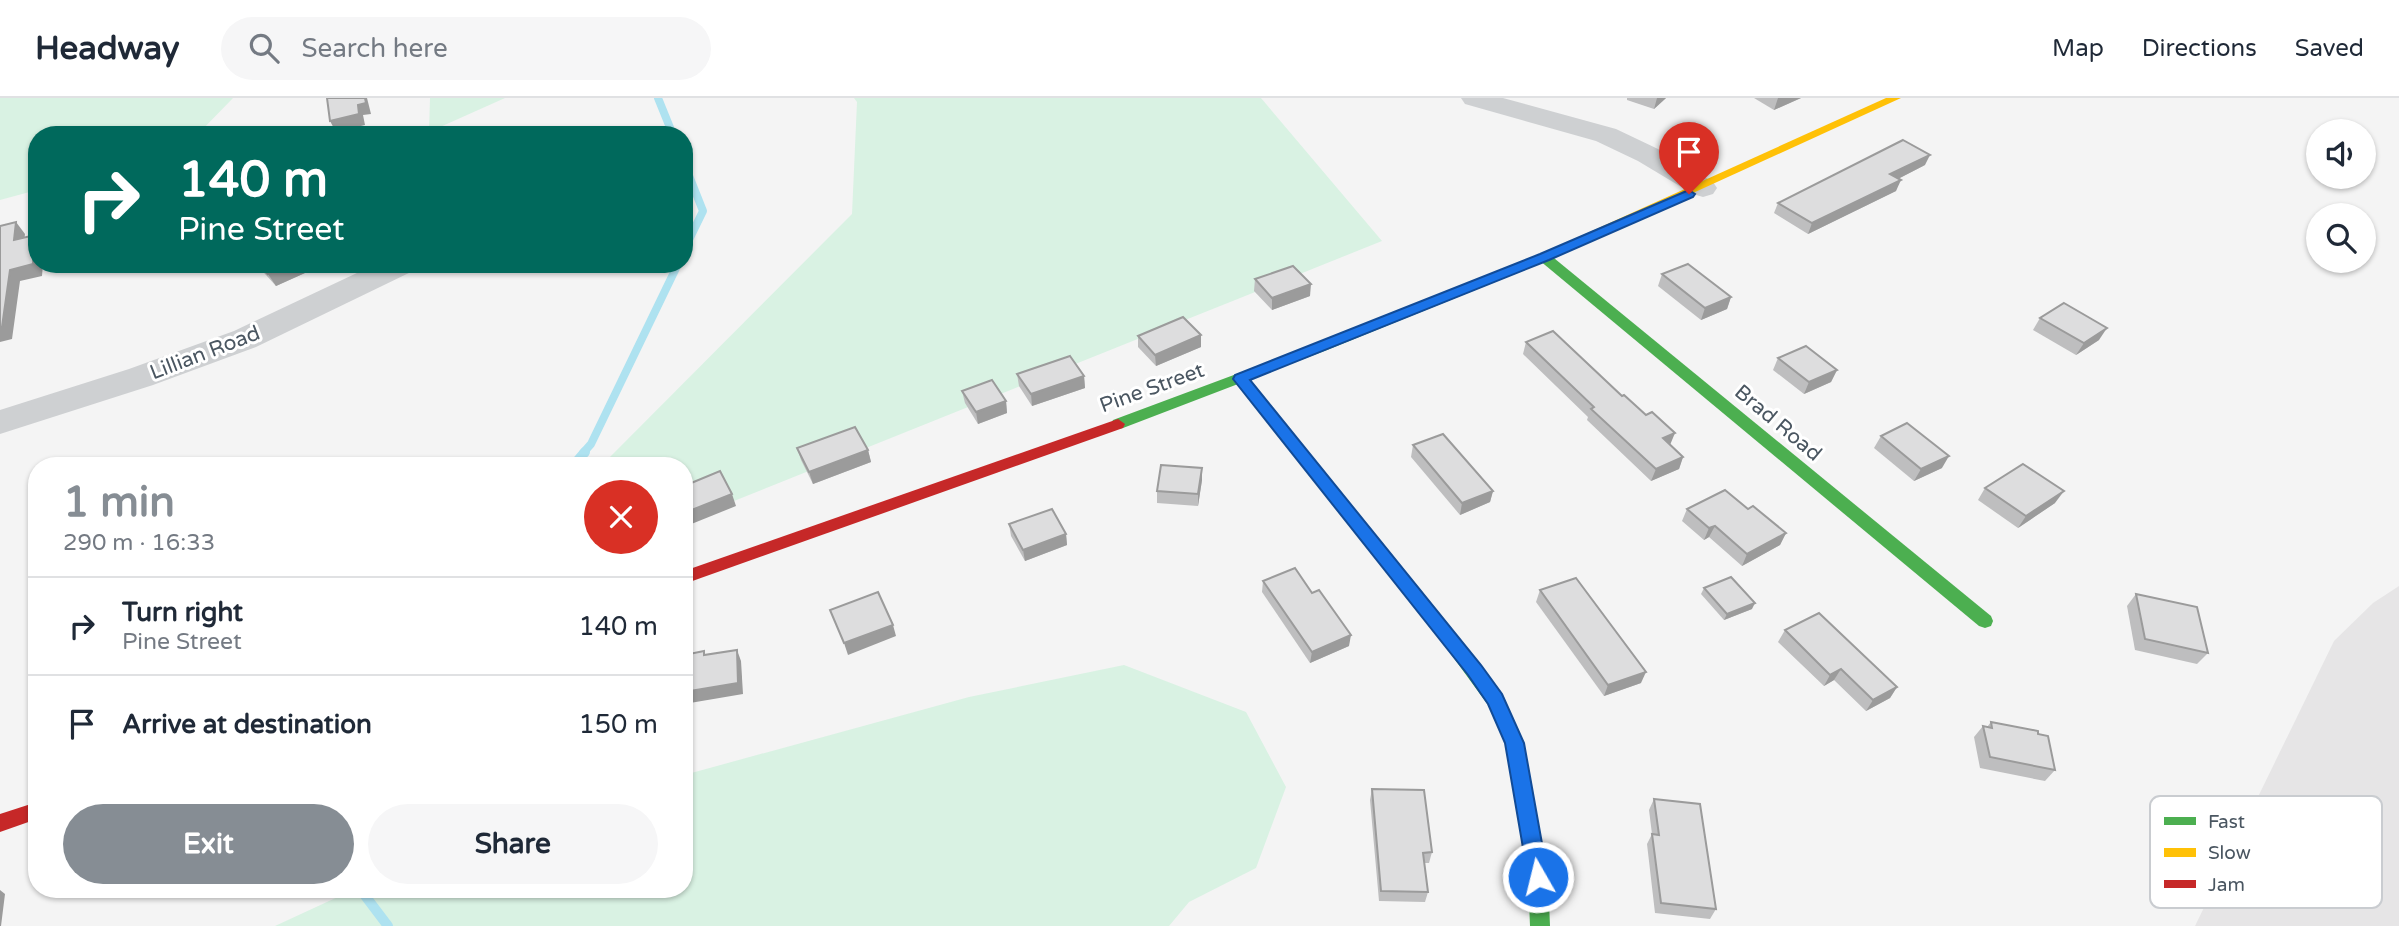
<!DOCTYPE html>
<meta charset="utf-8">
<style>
:root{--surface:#fff;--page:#f6f6f7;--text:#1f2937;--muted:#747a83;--line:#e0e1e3;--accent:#868d94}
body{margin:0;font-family:"Varela Round",sans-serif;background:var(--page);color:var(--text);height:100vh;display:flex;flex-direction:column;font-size:26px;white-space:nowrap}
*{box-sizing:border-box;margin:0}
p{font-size:23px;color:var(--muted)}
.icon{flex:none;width:38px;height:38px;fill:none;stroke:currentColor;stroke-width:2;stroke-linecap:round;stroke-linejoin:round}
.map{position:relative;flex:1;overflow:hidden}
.details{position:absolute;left:28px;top:359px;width:665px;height:441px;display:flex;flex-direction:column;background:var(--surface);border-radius:28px;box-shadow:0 2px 5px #0004}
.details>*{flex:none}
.hud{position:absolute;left:28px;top:28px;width:665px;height:147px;border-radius:28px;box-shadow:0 2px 5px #0004;background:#00695c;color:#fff;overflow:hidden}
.controls{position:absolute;left:2306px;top:21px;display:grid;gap:14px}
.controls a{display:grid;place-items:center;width:70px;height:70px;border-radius:50%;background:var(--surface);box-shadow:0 2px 5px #0004;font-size:35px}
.pin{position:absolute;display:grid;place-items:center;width:60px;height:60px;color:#fff;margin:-72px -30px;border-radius:50% 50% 50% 0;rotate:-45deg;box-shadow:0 0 7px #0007}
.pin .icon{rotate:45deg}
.me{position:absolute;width:77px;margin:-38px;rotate:352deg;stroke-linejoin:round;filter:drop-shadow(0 0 5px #0008)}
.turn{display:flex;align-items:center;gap:24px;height:147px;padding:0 35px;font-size:32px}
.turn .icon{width:91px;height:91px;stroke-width:2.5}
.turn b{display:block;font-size:49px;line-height:60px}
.round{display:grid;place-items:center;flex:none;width:74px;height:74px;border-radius:37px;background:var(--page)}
.head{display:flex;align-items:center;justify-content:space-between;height:119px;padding:0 35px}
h1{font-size:42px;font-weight:700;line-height:52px;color:var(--accent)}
.button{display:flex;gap:14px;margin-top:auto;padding:14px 35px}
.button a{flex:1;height:80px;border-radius:42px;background:var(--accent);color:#fff;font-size:28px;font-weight:700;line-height:80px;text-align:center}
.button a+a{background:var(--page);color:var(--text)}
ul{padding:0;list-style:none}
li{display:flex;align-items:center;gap:21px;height:98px;padding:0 35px;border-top:2px solid var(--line)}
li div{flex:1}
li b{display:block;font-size:26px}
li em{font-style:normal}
header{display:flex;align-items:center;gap:42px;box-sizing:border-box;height:98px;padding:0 35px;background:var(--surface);border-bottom:2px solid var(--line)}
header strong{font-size:33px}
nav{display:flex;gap:38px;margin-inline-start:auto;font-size:24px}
.search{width:490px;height:63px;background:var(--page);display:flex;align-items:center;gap:18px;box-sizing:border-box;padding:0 24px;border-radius:38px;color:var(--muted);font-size:26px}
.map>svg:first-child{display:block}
.education{fill:#e6e5e6}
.green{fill:#d9f2e3}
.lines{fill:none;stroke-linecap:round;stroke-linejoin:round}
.stream-far1{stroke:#aee2f0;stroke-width:8}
.stream{stroke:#aee2f0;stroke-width:10}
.street{fill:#ced0d2;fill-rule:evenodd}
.fast{fill:#4caf50;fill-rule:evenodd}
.slow{fill:#ffc107;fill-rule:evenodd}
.jam{fill:#c62828;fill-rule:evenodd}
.wall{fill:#bebebf}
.shaded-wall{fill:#9b9b9b}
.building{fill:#ddddde;stroke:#9b9b9b;stroke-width:2}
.route{fill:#1a73e8;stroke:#114b97;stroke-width:2}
.labels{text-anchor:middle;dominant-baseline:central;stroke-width:6;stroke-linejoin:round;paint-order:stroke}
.street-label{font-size:21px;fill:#4a5661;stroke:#fff}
.key{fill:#fff;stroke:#c9ccd0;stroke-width:2}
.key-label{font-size:19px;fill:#4a5661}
</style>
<header>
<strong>Headway</strong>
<div class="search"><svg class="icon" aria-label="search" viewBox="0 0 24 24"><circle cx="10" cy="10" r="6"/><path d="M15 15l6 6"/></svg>Search here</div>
<nav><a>Map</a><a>Directions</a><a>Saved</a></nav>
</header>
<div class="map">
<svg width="2399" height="828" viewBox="0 0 2399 828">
<rect width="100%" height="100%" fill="#f4f4f4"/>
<!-- education -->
<polygon class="education" points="2399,488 2399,828 2195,828 2334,543 2373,505"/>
<!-- green -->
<g class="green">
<polygon points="0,0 233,0 197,37 37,37 37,92 0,102"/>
<polygon points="430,0 505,0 429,34"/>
<polygon points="854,0 1261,0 1382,143 684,423 684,368 601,368 852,116 857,4"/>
<polygon points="1124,567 1246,614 1286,689 1256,770 1189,804 1169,828 275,828 355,791 684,791 684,677 969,599"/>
</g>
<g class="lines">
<!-- stream-far1 -->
<g class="stream-far1">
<polyline points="658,0 673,37"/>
<polyline points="684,65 703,113 684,152"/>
<polyline points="583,355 591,346 678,166"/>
</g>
<!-- stream -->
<g class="stream">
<polyline points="573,368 585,354"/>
<polyline points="360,791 388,828"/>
</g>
<!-- street -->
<g class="street">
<polygon points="1461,0 1503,0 1616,31 1658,51 1713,84 1717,90 1713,96 1703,99 1693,96 1638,63 1596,43 1465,6"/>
<polygon points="376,166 417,166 413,173 256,249 153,287 0,336 0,312 129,271 234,233"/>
</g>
<!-- fast -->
<g class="fast">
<polygon points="1544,155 1549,156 1991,518 1993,523 1991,528 1985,530 1979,528 1539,162 1539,156"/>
<polygon points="1517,166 1524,170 1522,173 1327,252 1123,330 1118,331 1111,326 1113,322 1317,246"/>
<polygon points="1443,525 1449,527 1501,597 1524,645 1548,779 1550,828 1530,828 1528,779 1506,645 1488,607 1437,537 1434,532 1437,527"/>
</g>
<!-- slow -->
<g class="slow">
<polygon points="1886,0 1901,0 1522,173 1517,174 1510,170"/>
<polygon points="1241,275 1246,277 1449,527 1452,532 1449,537 1443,539 1437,537 1236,283 1234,280 1236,277"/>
</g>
<!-- jam -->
<g class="jam">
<polygon points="1118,321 1125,326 1123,330 684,486 684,473"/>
<polygon points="37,704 37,721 0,734 0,716"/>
</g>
</g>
<!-- wall -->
<g class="wall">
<polygon points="1627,0 1666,0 1654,11 1627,2"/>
<polygon points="1754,0 1801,0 1774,12"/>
<polygon points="1925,67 1898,81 1896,93 1808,136 1774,115 1778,105"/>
<polygon points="256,166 325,166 276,188"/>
<polygon points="1662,176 1731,199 1727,211 1701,222 1658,188"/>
<polygon points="1255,181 1310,198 1272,212 1254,193"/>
<polygon points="2040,220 2099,242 2076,257 2033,232"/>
<polygon points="1201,237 1201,249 1156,268 1138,249 1138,238"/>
<polygon points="1526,244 1670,347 1683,359 1679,371 1651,383 1587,322 1588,319 1523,256"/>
<polygon points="1778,260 1837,272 1831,284 1804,296 1773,272"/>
<polygon points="1017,276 1084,278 1085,290 1032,308 1019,288"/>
<polygon points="962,293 1006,303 1007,315 978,326 965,305"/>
<polygon points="1881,338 1942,370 1914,383 1874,350"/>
<polygon points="1413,347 1493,393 1490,404 1460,417 1411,359"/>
<polygon points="797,350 868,352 871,364 813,386 801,362"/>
<polygon points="1202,370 1202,382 1198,408 1157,405 1157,393"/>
<polygon points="1985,390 2055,405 2018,430 1978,402"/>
<polygon points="1687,411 1748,411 1786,435 1780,447 1742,468 1709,439 1704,442 1682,423"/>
<polygon points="1009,426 1066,436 1067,447 1025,463 1011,438"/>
<polygon points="1263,483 1349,548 1310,565 1262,494"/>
<polygon points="1704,490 1752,511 1724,522 1701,496"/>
<polygon points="1540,492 1641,585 1604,598 1536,504"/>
<polygon points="2136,496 2208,555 2197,566 2135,552 2127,508"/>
<polygon points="1785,532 1897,589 1890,600 1866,613 1834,582 1824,588 1778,544"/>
<polygon points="1991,624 2038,636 2055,672 2045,683 1980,670 1974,639 1983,628 1987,629"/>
<polygon points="1372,691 1432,754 1429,765 1424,765 1428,794 1425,804 1379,803 1370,702"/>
<polygon points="1654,701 1716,811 1710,821 1655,815 1647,746 1652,736 1649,712"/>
</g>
<!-- shaded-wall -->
<g class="shaded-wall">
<polygon points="365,0 367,0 371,16 363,17 365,27 336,34 330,23"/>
<polygon points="1657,0 1666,0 1654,11"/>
<polygon points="1778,0 1801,0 1774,12"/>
<polygon points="1930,57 1925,67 1886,87 1890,76"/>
<polygon points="1901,82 1896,93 1808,136 1812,125"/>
<polygon points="16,124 25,136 23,154 14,142"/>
<polygon points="35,137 37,139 37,166 43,166 42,178 20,183 12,241 0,244 0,229 10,172"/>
<polygon points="291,166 325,166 276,188 268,176"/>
<polygon points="1311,186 1310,198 1272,212 1272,200"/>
<polygon points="1731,199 1727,211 1701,222 1705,210"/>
<polygon points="2107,230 2099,242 2076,257 2084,245"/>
<polygon points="1201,237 1201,249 1156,268 1155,257"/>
<polygon points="1837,272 1831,284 1804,296 1809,284"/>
<polygon points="1084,278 1085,290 1032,308 1031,296"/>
<polygon points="1006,303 1007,315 978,326 976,314"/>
<polygon points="1675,335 1670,347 1663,340"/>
<polygon points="868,352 871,364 813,386 809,374"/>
<polygon points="1949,358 1942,370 1914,383 1921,371"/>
<polygon points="1683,359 1679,371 1651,383 1656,371"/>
<polygon points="1202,370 1202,382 1198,408 1198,396"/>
<polygon points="1493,393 1490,404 1460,417 1462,405"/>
<polygon points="2064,393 2055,405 2018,430 2026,418"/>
<polygon points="732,396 736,408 684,429 684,415"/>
<polygon points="1715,428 1709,439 1704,442 1709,430"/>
<polygon points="1786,435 1780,447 1742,468 1747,456"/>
<polygon points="1066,436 1067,447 1025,463 1023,452"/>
<polygon points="1755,505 1752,511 1724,522 1727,516"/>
<polygon points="893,527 896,538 848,557 844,545"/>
<polygon points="1351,537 1349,548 1310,565 1312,554"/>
<polygon points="737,552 741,563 743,596 684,606 684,594"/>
<polygon points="1841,571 1834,582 1824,588 1830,577"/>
<polygon points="1646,574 1641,585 1604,598 1608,587"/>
<polygon points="1897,589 1890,600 1866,613 1873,602"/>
<polygon points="0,792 5,796 1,828 0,828"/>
</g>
<!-- building -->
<g class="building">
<polygon points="327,0 365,0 366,5 358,7 359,16 330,23"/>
<polygon points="452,32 470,37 446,37"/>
<polygon points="1903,42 1930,57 1890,76 1901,82 1812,125 1778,105"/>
<polygon points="16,124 14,142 35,137 33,166 10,172 2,229 0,229 0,128"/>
<polygon points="259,166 291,166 268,176"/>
<polygon points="1688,166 1731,199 1705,210 1662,176"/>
<polygon points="1293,168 1311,186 1272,200 1255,181"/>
<polygon points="2064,205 2107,230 2084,245 2040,220"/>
<polygon points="1183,219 1201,237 1155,257 1138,238"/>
<polygon points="1553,233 1622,298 1624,297 1646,317 1652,314 1675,335 1663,340 1683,359 1656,371 1591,311 1594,309 1526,244"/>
<polygon points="1806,248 1837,272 1809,284 1778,260"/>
<polygon points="1070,258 1084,278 1031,296 1017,276"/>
<polygon points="992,282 1006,303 976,314 962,293"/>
<polygon points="1907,325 1949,358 1921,371 1881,338"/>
<polygon points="855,329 868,352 809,374 797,350"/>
<polygon points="1443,336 1493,393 1462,405 1413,347"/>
<polygon points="2023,366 2064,393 2026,418 1985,390"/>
<polygon points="1161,367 1202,370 1198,396 1157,393"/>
<polygon points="720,373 732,396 684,415 684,388"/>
<polygon points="1725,392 1748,411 1753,408 1786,435 1747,456 1715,428 1709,430 1687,411"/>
<polygon points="1052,411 1066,436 1023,452 1009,426"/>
<polygon points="1295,470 1312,495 1319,492 1351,537 1312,554 1263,483"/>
<polygon points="1731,479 1755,505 1727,516 1704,490"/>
<polygon points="1576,480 1646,574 1608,587 1540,492"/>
<polygon points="878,494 893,527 844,545 830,512"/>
<polygon points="2136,496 2197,509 2208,555 2145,541"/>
<polygon points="1819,515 1897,589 1873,602 1841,571 1830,577 1785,532"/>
<polygon points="737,552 738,585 684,594 684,557 704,553 704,557"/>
<polygon points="1991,624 2038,633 2038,636 2048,638 2055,672 1990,659 1983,628 1992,630"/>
<polygon points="1372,691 1424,692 1432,754 1423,755 1428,794 1381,793"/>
<polygon points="1654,701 1700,706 1716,811 1661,805 1652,736 1659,737"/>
</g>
<!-- route -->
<polygon class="route" points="1689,92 1695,96 1693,99 1549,162 1250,282 1481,567 1502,596 1524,645 1548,779 1545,786 1538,788 1531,786 1528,779 1505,645 1488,606 1468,577 1233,281 1235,277 1540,156"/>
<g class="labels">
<!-- street labels -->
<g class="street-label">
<text transform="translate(205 255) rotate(-21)">Lillian Road</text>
<text transform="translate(1152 290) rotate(-20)">Pine Street</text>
<text transform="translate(1778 325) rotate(40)">Brad Road</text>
</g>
</g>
<!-- legend -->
<rect x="2150" y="698" width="232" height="112" rx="10" class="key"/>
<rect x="2164" y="719" width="32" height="8" fill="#4caf50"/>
<rect x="2164" y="750" width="32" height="9" fill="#ffc107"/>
<rect x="2164" y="782" width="32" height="8" fill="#c62828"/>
<g class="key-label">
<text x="2208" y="730">Fast</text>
<text x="2208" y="761">Slow</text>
<text x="2208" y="793">Jam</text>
</g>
</svg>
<div class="controls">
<a><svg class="icon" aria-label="sound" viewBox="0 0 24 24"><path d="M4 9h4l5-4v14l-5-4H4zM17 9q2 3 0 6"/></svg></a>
<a><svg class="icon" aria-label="search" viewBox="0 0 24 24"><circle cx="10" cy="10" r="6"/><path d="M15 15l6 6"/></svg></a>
</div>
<div class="pin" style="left:1689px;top:96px;background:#d93025"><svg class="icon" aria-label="arrive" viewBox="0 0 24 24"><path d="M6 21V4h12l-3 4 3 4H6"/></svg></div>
<svg class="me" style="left:1538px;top:779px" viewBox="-20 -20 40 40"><circle r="17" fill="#1a73e8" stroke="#fff" stroke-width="3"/><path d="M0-11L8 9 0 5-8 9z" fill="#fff"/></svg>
<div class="hud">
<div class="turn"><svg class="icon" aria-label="right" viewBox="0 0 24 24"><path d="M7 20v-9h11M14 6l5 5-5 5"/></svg><div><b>140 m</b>Pine Street</div></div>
</div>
<section class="details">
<div class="head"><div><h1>1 min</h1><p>290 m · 16:33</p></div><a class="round" style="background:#d93025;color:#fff"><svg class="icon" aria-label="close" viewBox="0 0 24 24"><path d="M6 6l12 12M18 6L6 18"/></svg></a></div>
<ul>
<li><svg class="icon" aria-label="right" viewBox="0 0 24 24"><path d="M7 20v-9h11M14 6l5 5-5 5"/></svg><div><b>Turn right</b><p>Pine Street</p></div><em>140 m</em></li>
<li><svg class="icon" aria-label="arrive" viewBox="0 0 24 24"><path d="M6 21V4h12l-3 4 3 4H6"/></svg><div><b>Arrive at destination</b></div><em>150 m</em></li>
</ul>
<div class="button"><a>Exit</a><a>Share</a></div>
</section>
</div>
